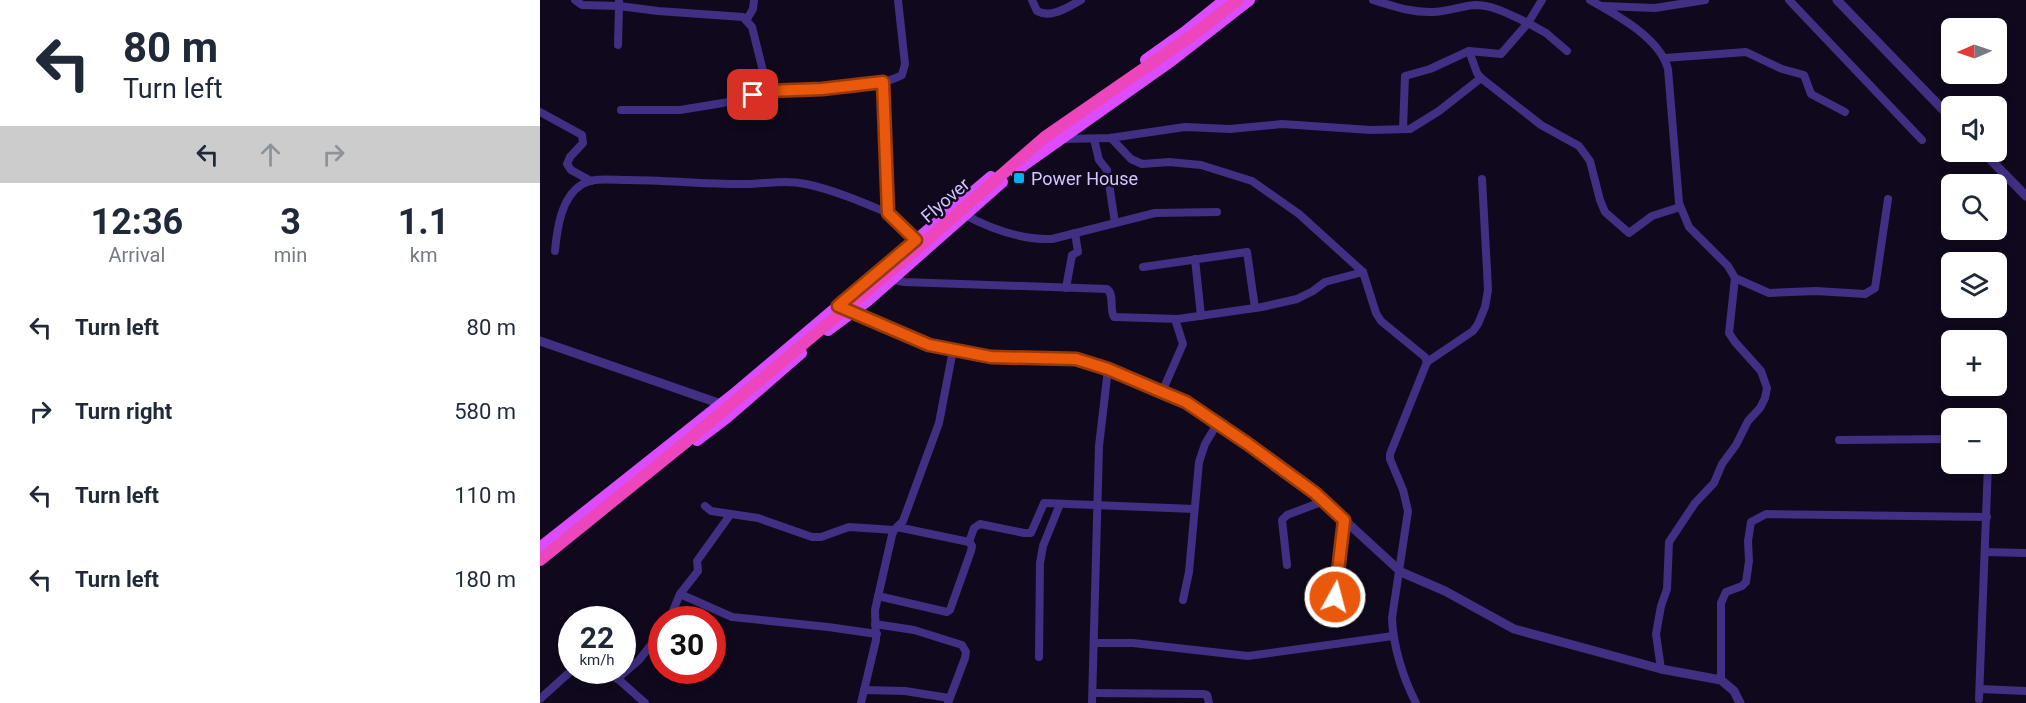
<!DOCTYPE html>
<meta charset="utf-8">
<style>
:root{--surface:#fff;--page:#f6f6f7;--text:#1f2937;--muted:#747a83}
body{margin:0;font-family:Roboto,sans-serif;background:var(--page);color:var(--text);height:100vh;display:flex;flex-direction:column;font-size:22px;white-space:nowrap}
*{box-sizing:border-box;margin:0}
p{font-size:20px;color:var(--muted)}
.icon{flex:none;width:33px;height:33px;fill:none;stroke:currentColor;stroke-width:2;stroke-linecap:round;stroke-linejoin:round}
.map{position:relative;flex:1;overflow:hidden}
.drawer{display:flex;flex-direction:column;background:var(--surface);width:540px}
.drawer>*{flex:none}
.hud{background:#fff;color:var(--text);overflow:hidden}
.needle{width:39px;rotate:268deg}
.buttons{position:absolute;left:1401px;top:18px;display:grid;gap:12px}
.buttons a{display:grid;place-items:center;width:66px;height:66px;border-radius:9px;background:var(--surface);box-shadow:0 3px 9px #0003;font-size:30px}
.speed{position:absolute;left:18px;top:606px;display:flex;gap:12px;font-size:30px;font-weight:700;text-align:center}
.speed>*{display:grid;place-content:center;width:78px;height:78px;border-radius:50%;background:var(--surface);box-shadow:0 3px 9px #0003;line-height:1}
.speed small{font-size:15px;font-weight:400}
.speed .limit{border:9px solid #d22;background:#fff;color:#111}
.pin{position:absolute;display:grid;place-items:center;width:51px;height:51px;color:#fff;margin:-26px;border-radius:12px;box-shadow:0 3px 9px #0006}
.me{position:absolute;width:66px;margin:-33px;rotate:7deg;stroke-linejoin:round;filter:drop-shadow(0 0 4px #0008)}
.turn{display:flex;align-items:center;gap:21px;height:126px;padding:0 24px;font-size:27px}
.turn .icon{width:78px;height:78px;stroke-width:2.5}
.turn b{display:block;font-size:42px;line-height:51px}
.lanes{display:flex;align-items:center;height:57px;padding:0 24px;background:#0003;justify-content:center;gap:30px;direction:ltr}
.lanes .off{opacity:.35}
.eta{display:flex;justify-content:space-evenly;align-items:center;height:102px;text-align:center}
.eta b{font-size:36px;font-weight:700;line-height:42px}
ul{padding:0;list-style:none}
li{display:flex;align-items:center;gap:18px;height:84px;padding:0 24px}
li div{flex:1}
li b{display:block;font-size:22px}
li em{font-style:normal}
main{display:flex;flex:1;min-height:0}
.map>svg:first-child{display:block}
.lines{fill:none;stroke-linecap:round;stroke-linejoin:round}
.minor{stroke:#402f82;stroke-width:8}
.tertiary{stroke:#402f82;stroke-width:9}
.primary{stroke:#db4cff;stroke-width:12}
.trunk{stroke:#ed46bd;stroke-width:12}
.trunk-bridge{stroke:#ed46bd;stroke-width:12}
.route-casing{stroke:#983908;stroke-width:15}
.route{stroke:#ea580c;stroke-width:10}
.poi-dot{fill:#00aff0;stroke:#10091d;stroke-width:2}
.labels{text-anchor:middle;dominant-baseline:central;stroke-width:5;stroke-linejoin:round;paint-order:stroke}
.poi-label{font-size:18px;fill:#d6c5ff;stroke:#10091d;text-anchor:start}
.street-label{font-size:18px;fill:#d6c5ff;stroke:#10091d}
</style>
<main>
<section class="drawer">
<div class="hud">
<div class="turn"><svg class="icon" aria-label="left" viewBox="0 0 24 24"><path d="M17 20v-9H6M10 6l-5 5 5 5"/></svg><div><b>80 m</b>Turn left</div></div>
<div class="lanes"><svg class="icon" aria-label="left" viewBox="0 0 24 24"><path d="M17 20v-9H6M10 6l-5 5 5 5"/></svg><svg class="icon off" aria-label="ahead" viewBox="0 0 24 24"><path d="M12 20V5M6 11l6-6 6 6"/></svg><svg class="icon off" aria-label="right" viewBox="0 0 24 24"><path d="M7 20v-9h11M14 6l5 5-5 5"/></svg></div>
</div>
<div class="eta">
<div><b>12:36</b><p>Arrival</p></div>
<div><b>3</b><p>min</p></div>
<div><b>1.1</b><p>km</p></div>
</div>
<ul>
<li><svg class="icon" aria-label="left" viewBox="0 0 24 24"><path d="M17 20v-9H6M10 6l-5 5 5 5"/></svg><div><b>Turn left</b></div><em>80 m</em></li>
<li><svg class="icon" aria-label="right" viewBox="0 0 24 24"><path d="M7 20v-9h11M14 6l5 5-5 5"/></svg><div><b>Turn right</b></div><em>580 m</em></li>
<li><svg class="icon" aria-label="left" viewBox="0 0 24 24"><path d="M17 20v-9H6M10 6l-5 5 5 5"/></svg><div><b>Turn left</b></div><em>110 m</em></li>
<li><svg class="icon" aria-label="left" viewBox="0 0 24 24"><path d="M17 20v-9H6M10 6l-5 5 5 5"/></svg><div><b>Turn left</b></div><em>180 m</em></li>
</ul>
</section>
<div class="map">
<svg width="1486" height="703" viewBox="0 0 1486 703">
<rect width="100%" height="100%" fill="#10091d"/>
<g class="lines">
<!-- minor -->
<g class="minor">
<polyline points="35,0 42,5 79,6 78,45"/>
<path d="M79 0V6L118 11 203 17 212 27 228 91C262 90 333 91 362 75L365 64 358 0"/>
<path d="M492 0 497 11C511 19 528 7 541 0"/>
<polyline points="1002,0 988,23 1006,33 1027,51"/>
<path d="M1050 0C1077 15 1120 38 1128 69L1139 203 1149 227 1188 266 1195 278 1229 293 1276 291 1325 294 1335 288 1348 199"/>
<polyline points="1249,0 1382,140"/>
<polyline points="1063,6 1115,8 1165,0"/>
<polyline points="207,19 213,9 214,0"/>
<polyline points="1125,58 1206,52 1242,69 1264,75 1271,94 1305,112"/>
<polyline points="941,78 1001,125 1039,146 1050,161 1060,200 1065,212 1089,233 1112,216 1140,207"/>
<polyline points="343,82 348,213 378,242"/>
<polyline points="81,110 140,110 183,103 228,91"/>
<polyline points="0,112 42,135 43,143 30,157 27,164 31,170 51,181"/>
<polyline points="863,129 865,76 890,69 929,51"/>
<polyline points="571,138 591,159 602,164 629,162 661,165 712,181 759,214 823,272 836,313 841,321 885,357 887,362"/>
<path d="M523 139 570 138 645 127 690 129 742 124 831 130 870 129 899 111 941 78 937 73 929 51 961 54 988 23C970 15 954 5 935 5 921 6 907 12 893 12 872 13 853 6 833 0"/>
<polyline points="554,139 559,160 567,170 575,223"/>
<path d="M423 214C449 228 482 240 512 239L615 213 677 212"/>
<path d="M15 251C17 229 21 198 41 185 53 177 73 180 87 180 128 180 169 185 211 184 230 183 247 180 266 184 294 190 322 202 348 213"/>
<polyline points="655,259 661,316"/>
<polyline points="603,267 707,252 715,308"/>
<path d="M351 279 364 282 567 289C575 295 569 309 574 317L638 319 722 307 757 299 773 291 785 282 823 272"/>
<polyline points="526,288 532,255 538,252 535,233"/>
<polyline points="622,392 643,344 635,319"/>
<polyline points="1299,440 1412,439"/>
<polyline points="165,506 171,511 218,518 272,537 281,537 309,527 354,530"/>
<polyline points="429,542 434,528 440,524 484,533 491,533 504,503 654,509"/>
<polyline points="1445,552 1486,553"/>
<polyline points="747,565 742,520 747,515 784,501"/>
<polyline points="140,594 192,617 288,627 337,634"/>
<polyline points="338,596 407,612 410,610 431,551 432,546 429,542 357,527"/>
<polyline points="643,600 649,572 659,462 665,444 677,424"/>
<polyline points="793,616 804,520"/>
<polyline points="129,620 140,594 158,571 157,561 190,515"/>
<polyline points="335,624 374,630 422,645 426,652 425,658 408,703"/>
<polyline points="555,643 593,643 708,656 853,636"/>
<polyline points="499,657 500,563 503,546 520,504"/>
<polyline points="1121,669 1116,634 1121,606 1127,589 1129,542 1155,503 1174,483 1182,464 1196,445 1208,421 1220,408 1225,398 1227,388 1221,371 1195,342 1189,333 1195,278"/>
<polyline points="68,670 105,703"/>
<polyline points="77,679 99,660 122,631"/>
<polyline points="1181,680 1181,603 1186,592 1202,586 1206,582 1209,561 1208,541 1211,522 1226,514 1447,517"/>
<polyline points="1440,689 1486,691"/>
<polyline points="324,690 365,691 409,698"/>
<polyline points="553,693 663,694 667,695 669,703"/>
<polyline points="0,699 32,670"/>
<polyline points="1439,699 1448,464"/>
<polyline points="321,703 336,640 335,610 352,535 354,530 363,521 399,423 413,350"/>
<polyline points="552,703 559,446 568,369"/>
<path d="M876 703C863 678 853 646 852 618L868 511 863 490 850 459V454L887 362 933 331 938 324 945 307 948 290 947 270 942 179"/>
</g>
<!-- tertiary -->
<g class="tertiary">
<polyline points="1297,0 1412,119"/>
<polyline points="1443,152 1486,196"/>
<path d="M308 311C353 333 401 352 452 357 479 359 508 355 535 359 565 363 617 389 646 402L775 493 861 572 905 591 974 629 1121 669 1181 680 1194 691 1200 703"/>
<polyline points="0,341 184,405"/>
</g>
<!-- primary -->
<g class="primary">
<polyline points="606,60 644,33 685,0"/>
<polyline points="475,171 632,60 709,0"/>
<polyline points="288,330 327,301 462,182"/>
<polyline points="157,440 186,418 261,353"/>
<polyline points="0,548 193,395 451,177"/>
</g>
<!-- trunk -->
<polyline class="trunk" points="0,560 146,442"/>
<!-- trunk-bridge -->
<polyline class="trunk-bridge" points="146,442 371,254 505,137 654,34 698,0"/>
</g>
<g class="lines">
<defs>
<polyline id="route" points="213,95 228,91 282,89 343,82 348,213 376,240 298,306 389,345 451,357 536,359 568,369 622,392 646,402 708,444 775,493 804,520 795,597"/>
</defs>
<!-- route casing -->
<use href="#route" class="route-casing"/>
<!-- route -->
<use href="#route" class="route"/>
</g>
<!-- markers -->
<rect class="poi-dot" x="473" y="172" width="12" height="12" rx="3"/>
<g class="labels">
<!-- poi labels -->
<g class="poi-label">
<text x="491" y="178">Power House</text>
</g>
<!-- street labels -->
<g class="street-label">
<text transform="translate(405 200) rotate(-41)">Flyover</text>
</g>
</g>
</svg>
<div class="buttons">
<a><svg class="needle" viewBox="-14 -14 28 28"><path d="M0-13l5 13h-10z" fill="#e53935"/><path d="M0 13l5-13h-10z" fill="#747a83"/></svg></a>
<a><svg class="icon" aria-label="sound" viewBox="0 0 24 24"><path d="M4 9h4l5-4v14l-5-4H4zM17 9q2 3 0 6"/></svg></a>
<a><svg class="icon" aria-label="search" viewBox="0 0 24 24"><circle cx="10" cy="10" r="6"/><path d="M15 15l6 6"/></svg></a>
<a><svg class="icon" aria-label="layers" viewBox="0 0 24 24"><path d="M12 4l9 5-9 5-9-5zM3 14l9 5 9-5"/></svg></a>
<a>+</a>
<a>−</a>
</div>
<div class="speed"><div>22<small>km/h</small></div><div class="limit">30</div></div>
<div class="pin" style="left:213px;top:95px;background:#d93025"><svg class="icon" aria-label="arrive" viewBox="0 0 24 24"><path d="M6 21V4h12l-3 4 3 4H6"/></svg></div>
<svg class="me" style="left:795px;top:597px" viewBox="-20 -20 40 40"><circle r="17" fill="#ea580c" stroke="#fff" stroke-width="3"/><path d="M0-11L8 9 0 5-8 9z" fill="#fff"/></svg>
</div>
</main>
